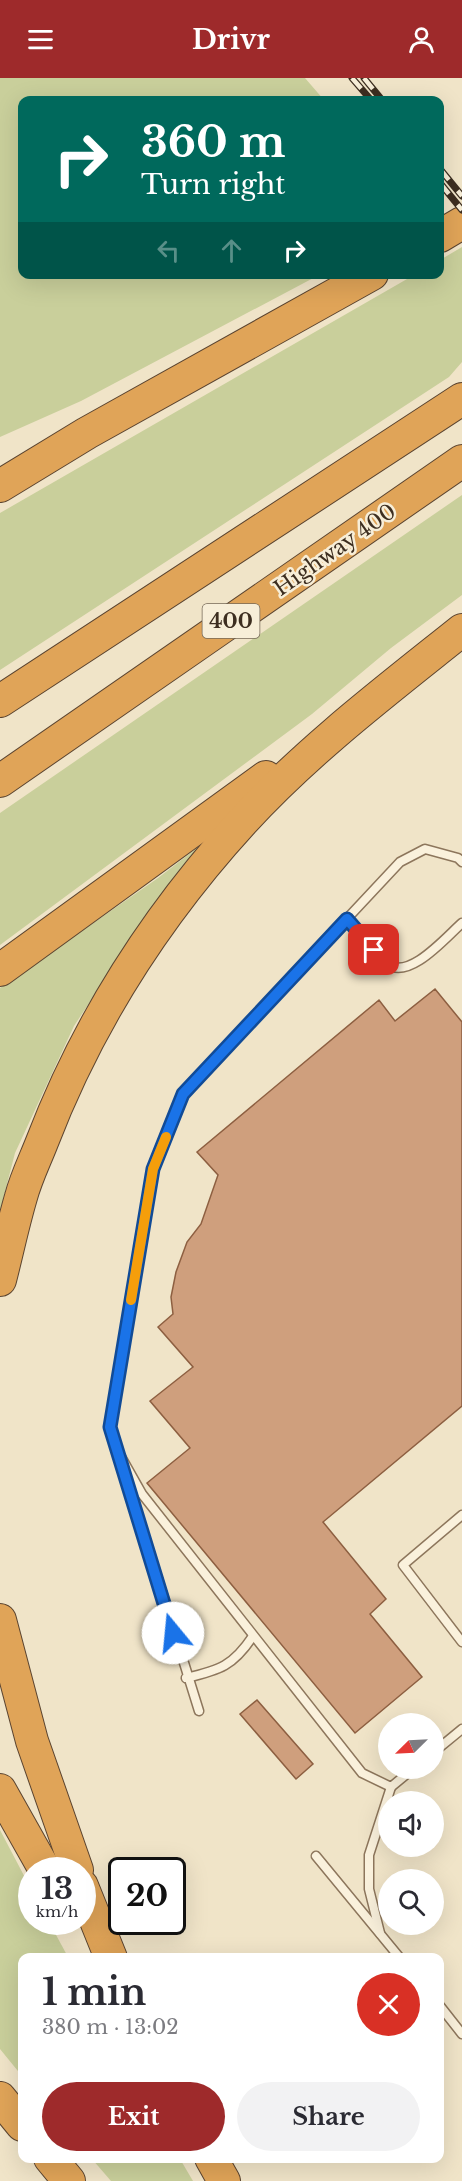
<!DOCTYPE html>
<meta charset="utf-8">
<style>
:root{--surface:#fff;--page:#f2f2f3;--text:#2b2b33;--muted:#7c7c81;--accent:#9e2a2b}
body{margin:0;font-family:"Libre Baskerville",serif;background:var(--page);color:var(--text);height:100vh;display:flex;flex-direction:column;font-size:22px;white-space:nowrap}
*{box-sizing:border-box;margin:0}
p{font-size:20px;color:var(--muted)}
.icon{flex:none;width:33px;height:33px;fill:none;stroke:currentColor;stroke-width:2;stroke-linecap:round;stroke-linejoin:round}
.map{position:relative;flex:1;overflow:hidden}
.panel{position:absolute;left:18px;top:1875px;width:426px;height:210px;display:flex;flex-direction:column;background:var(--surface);border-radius:12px;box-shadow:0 6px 24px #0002}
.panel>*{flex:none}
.guide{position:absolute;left:18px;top:18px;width:426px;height:183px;border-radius:12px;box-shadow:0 6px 24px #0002;background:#00695c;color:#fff;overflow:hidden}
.needle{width:39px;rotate:246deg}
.controls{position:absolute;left:378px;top:1635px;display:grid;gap:12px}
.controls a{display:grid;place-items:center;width:66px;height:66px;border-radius:50%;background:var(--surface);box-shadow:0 6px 24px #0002;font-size:30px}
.speed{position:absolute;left:18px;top:1779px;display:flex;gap:12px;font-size:30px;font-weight:700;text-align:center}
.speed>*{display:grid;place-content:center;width:78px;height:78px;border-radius:50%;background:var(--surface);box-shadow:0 6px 24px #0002;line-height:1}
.speed small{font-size:15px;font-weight:400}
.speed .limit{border:3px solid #111;border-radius:9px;background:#fff;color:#111}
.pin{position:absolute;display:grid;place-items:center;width:51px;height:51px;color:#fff;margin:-26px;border-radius:12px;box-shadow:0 3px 9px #0006}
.me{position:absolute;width:66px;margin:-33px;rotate:343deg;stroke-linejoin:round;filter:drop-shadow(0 0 4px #0008)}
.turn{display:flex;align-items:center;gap:21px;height:126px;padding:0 24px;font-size:27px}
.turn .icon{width:78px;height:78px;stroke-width:2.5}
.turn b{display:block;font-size:42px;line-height:51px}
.lanes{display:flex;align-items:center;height:57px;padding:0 24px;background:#0003;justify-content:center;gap:30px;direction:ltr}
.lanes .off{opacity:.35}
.round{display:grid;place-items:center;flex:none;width:63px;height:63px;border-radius:32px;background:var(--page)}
.overview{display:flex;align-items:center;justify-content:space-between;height:102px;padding:0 24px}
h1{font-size:36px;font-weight:800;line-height:45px}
.button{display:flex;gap:12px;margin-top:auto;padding:12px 24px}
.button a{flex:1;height:69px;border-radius:36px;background:var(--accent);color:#fff;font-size:24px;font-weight:800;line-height:69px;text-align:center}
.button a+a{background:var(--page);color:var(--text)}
header{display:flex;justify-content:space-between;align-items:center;height:78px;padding:0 24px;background:var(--accent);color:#fff;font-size:27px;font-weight:800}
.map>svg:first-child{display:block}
.green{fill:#c9cf9b}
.building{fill:#cf9f7d;stroke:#8d5f41;stroke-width:1.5}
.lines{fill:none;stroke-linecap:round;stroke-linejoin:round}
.service-casing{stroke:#8d765c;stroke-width:11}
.motorway-casing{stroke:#5b4430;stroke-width:34}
.service{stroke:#faf1dc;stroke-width:8}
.motorway{stroke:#e0a458;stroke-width:32}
.rail-casing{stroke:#3d2e20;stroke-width:7}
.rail{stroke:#f7eed8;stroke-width:4.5;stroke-dasharray:14;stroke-linecap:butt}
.route-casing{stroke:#114b97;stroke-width:15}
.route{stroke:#1a73e8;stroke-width:10}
.slow{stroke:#f59e0b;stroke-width:10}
.labels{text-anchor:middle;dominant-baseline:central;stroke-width:5;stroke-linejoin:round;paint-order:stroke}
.shield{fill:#f7eed8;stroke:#756857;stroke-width:1.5}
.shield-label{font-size:20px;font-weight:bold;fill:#3d2e20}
.street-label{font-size:21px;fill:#3d2e20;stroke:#f7eed8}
</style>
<header><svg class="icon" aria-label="menu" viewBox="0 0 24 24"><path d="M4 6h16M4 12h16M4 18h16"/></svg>Drivr<svg class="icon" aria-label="person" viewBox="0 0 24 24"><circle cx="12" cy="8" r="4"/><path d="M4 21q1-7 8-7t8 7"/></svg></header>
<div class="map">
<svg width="462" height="2103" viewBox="0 0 462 2103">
<rect width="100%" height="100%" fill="#f0e4c8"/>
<!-- green -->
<g class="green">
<polygon points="0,0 305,0 324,22 22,22 22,196 319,197 81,323 0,359"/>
<polygon points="462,169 462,284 449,299 0,592 0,435 414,197 440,196 440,182"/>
<polygon points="462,417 462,517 391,570 312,636 0,867 0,735"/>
<polygon points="223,750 146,839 74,948 15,1075 0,1133 0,910 158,800"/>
<polygon points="0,1752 31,1811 32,1844 49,1844 68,1879 22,1880 22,1998 0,1971"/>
<polygon points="92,2081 180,2081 193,2103 111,2103"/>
</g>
<!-- building -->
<g class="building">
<polygon points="435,911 462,944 462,1328 323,1444 386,1521 370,1536 422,1599 355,1655 147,1405 190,1370 150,1323 193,1289 158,1249 173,1236 171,1219 176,1194 187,1164 201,1146 218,1097 197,1074 379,922 395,943"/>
<polygon points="257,1622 313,1686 296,1701 240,1636"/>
</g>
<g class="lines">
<defs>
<g id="service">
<path d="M347 841C359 855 372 874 387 886 409 903 446 859 462 845"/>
<polyline points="124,1392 199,1633"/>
<polyline points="462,1437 403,1487 462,1564"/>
<path d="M186 1600C220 1592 233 1588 253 1558"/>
<polyline points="434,1674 462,1651"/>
<polyline points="414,1690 391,1709 362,1695 142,1416 120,1377 110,1349 153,1091 183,1016 400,784 425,771 458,780 462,784"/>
<polyline points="316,1778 400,1880"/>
<polyline points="380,1855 369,1811 369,1777 391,1709"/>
<polyline points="440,1928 462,1956"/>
</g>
<g id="motorway">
<polyline points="440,158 462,145"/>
<polyline points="0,408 87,355 372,196"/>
<polyline points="0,623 462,321"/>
<polyline points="0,703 462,383"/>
<polyline points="0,892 266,699"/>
<path d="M0 1202C7 1175 13 1146 21 1119 26 1100 35 1082 42 1064 88 944 157 837 243 743 308 672 387 612 462 552"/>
<polyline points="0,1542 32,1663 77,1792"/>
<polyline points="0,1712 45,1792"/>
<polyline points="82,1808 111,1880"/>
<polyline points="0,2020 22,2047"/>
<polyline points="50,2080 69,2103"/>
<polyline points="211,2080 224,2103"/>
</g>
</defs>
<!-- service casing -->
<use href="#service" class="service-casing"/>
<!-- motorway casing -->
<use href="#motorway" class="motorway-casing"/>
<!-- service -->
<use href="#service" class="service"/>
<!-- motorway -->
<use href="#motorway" class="motorway"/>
<defs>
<g id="rail">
<polyline points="352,0 371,22"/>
<polyline points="364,0 382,22"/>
<polyline points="440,91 462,118"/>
<polyline points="440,105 462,132"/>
</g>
</defs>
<!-- rail casing -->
<use href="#rail" class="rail-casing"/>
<!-- rail -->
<use href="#rail" class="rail"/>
</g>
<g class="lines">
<defs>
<polyline id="route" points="173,1555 110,1349 153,1091 183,1016 347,841 374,872"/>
</defs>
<!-- route casing -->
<use href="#route" class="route-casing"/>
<!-- route -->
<use href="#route" class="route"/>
<!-- slow -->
<polyline class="slow" points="131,1222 153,1091 166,1059"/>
</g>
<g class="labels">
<!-- shield labels -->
<rect class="shield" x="202.5" y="526" width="57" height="34" rx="4.5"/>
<g class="shield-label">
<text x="231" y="543">400</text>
</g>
<!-- street labels -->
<g class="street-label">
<text transform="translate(335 472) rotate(-35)">Highway 400</text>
</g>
</g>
</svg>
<div class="controls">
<a><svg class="needle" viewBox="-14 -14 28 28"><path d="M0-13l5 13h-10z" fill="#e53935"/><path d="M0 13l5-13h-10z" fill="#7c7c81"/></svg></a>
<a><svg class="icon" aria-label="sound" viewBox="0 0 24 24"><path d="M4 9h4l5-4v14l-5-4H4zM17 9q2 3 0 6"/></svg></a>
<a><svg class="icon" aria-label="search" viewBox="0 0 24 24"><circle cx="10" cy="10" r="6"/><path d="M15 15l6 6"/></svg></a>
</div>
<div class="speed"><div>13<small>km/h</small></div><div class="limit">20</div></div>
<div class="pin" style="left:374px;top:872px;background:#d93025"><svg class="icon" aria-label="arrive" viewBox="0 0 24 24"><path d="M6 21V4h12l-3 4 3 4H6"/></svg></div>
<svg class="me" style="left:173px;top:1555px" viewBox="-20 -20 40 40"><circle r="19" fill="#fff"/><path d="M0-13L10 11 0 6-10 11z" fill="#1a73e8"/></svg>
<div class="guide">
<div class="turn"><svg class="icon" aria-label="right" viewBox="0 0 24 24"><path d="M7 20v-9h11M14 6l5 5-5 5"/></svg><div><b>360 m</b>Turn right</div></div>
<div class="lanes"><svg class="icon off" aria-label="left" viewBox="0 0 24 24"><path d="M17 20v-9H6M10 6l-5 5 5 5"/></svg><svg class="icon off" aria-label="ahead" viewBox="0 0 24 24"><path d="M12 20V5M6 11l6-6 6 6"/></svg><svg class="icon" aria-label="right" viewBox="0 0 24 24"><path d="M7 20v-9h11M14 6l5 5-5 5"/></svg></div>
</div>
<section class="panel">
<div class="overview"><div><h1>1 min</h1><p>380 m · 13:02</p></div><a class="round" style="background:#d93025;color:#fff"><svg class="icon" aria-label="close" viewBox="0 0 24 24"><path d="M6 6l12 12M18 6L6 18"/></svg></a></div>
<div class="button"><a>Exit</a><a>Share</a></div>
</section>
</div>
